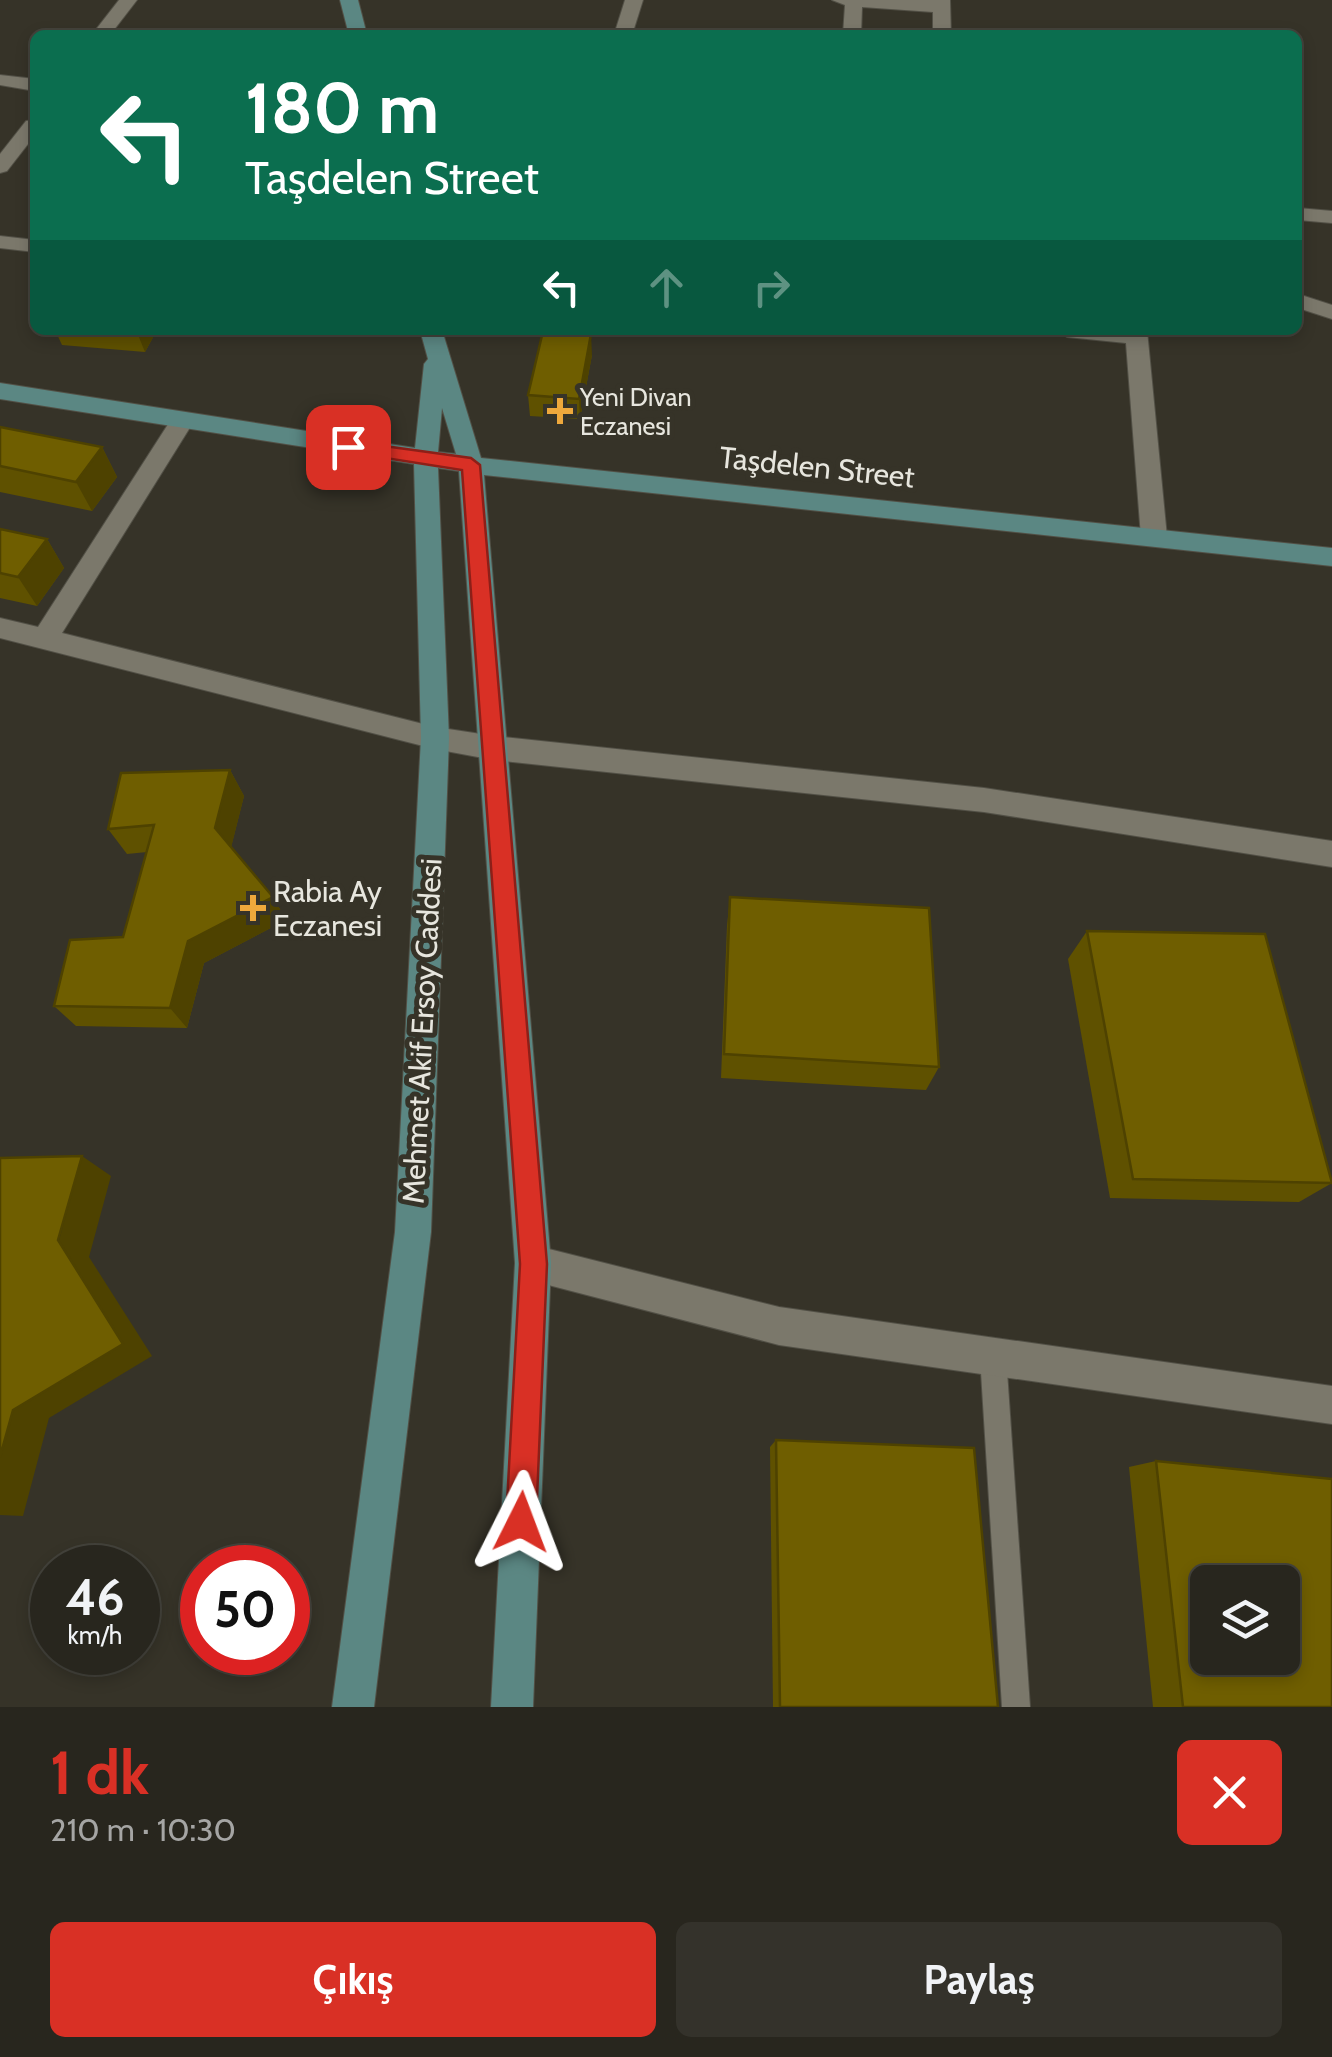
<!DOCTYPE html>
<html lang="tr">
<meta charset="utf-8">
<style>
:root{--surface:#28261e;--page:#34322b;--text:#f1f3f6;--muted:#a5a5a4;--line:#44433c;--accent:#d93025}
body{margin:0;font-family:Cabin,sans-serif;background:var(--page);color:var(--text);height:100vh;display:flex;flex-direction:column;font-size:38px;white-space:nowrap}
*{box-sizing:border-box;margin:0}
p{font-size:32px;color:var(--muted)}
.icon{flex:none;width:55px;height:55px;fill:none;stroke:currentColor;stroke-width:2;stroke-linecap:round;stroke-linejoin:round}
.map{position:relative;height:1707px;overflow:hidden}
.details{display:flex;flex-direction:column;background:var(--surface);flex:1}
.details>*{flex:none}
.top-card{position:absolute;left:30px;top:30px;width:1272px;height:305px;border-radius:15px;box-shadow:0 5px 15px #0003,0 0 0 2px var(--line);background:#0b6e4f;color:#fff;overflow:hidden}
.buttons{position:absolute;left:1190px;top:1565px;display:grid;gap:20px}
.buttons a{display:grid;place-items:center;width:110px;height:110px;border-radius:15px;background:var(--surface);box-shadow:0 5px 15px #0003,0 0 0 2px var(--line);font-size:50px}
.speed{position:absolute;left:30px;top:1545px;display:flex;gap:20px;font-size:50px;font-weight:700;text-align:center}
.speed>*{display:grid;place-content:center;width:130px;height:130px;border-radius:50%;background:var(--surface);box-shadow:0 5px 15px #0003,0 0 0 2px var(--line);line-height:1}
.speed small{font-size:25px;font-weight:400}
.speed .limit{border:15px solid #d22;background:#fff;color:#111}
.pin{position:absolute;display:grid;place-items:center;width:85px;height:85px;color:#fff;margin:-42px;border-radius:20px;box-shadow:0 5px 15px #0006}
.me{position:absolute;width:110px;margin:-55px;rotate:3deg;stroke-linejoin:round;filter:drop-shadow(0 0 8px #0008)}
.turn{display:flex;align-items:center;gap:35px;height:210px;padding:0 50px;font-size:45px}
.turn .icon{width:130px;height:130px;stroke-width:2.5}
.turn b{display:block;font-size:70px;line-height:85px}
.lanes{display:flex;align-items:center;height:95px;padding:0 50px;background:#0003;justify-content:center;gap:50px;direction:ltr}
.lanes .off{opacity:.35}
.round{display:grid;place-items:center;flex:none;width:105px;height:105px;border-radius:15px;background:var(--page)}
.overview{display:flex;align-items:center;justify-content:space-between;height:170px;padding:0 50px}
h1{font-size:60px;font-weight:800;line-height:75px;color:var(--accent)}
.button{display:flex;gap:20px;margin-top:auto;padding:20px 50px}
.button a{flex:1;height:115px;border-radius:15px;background:var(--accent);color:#fff;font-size:40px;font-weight:800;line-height:115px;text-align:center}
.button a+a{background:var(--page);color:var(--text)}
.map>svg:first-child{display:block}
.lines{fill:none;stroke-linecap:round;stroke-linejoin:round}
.lane-casing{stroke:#525046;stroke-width:2}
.street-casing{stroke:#525046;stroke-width:2}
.secondary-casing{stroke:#525046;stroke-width:2}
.lane{fill:#7b786b;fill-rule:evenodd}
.street{fill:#7b786b;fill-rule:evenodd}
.secondary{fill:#5b8783;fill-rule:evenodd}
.wall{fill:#5f5100}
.shaded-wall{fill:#4e4200}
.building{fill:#6f5e00;stroke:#4e4200;stroke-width:2.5;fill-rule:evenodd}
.route{fill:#d93025;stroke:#8d1f18;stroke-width:2.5}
.poi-dot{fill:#eea83c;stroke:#363328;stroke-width:4}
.labels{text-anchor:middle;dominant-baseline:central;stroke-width:10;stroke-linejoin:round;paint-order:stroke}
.far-poi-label{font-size:25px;fill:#e7e6de;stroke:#363328;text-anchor:start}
.street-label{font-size:30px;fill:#e7e6de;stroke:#363328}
.poi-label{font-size:30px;fill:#e7e6de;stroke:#363328;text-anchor:start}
</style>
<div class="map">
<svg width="1332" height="1707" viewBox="0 0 1332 1707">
<rect width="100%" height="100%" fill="#363328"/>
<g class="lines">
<defs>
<polygon id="lane" points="993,1343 1002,1347 1006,1356 1030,1707 1002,1707 980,1356 984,1347"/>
<g id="street">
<polygon points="119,0 137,0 110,35 96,35 94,32"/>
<polygon points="625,0 643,0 632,35 614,35"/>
<polygon points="832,0 950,0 951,35 933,35 933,12 862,7 861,35 843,35 845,5"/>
<polygon points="0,75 35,79 35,91 0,85"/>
<polygon points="35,120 35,135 7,171 0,173 0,154 26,121"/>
<polygon points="1298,208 1332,211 1332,223 1298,220"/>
<polygon points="0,236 35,240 35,252 0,248"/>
<polygon points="1298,294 1332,305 1332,319 1298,308"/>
<polygon points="1056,330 1147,330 1167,537 1163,543 1145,543 1141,537 1126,343 1067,337"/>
<polygon points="182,413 194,421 62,633 435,727 494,736 984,788 1332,841 1332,867 984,812 494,760 435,749 0,638 0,618 38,627 174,415"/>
<polygon points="533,1245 779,1307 1332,1386 1332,1424 779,1345 533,1281 520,1276 515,1263 520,1250"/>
</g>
<g id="secondary">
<polygon points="340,0 358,0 367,35 349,35"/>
<path d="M420 330H442L481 458 1332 548V566L484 475 551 1263 533 1707H491L515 1263 459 471 438 468 449 738 431 1232 374 1707H332L395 1232 421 738 414 464 0 399V383L415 448 424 364 428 359ZM442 408 456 454 438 452Z"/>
</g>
</defs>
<!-- lane casing -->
<use href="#lane" class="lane-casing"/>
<!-- street casing -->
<use href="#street" class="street-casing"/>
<!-- secondary casing -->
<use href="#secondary" class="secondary-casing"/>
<!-- lane -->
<use href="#lane" class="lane"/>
<!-- street -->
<use href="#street" class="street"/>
<!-- secondary -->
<use href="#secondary" class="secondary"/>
</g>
<!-- wall -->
<g class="wall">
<polygon points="55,330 157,330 145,352 62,345"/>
<polygon points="592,355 580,419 530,416 528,395"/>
<polygon points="0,427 102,447 117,477 92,511 0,492"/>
<polygon points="0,529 47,539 64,568 37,606 0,598"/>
<polygon points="230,770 244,796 231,847 273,897 286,920 204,963 187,1028 76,1026 54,1006 123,937 147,852 127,854 108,829"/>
<polygon points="730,897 939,1067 926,1090 721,1078 727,926"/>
<polygon points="1087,931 1332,1183 1299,1202 1110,1198 1068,959"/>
<polygon points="776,1440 998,1707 773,1707 770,1447"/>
<polygon points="1156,1461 1332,1707 1153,1707 1129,1467"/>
</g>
<!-- shaded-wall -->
<g class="shaded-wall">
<polygon points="136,330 157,330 145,352"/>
<polygon points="591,334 592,355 580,419 579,399"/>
<polygon points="102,447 117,477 92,511 76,482"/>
<polygon points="47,539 64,568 37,606 18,577"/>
<polygon points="230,770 244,796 230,852 215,828"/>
<polygon points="273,897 286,920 204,963 187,1028 170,1008 188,941"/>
<polygon points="82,1156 111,1176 89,1257 152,1356 49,1418 23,1516 0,1515 0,1457"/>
</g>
<!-- building -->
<g class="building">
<polygon points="543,331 591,334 579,399 528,395"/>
<polygon points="0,427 102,447 76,482 0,466"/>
<polygon points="0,529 47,539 18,577 0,573"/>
<polygon points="230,770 215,828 273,897 188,941 170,1008 54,1006 70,940 123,937 154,825 108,829 121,773"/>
<polygon points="730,897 929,908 939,1067 724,1054"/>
<polygon points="1087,931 1265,934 1332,1183 1133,1179"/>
<polygon points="82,1156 58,1240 123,1344 13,1410 0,1457 0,1158"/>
<polygon points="776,1440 974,1448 998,1707 780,1707"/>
<path d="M1156 1461 1332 1479V1707H1183ZM1208 1582H1282V1658H1208Z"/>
</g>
<!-- route -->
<polygon class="route" points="348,441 471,458 480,465 547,1264 536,1522 532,1533 521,1537 510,1533 506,1522 520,1264 462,470 341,451 341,442"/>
<!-- markers -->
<g class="poi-dot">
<path d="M555 396h10v10h10v10h-10v10h-10v-10h-10v-10h10z"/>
<path d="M248 893h10v10h10v10h-10v10h-10v-10h-10v-10h10z"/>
</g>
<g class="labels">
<!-- far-poi labels -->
<g class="far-poi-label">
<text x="580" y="397">Yeni Divan<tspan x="580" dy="29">Eczanesi</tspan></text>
</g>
<!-- street labels -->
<g class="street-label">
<text transform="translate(817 467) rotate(6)">Taşdelen Street</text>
<text transform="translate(422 1031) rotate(-87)">Mehmet Akif Ersoy Caddesi</text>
</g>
<!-- poi labels -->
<g class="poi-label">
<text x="273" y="891">Rabia Ay<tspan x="273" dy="34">Eczanesi</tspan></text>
</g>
</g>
</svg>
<div class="buttons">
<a><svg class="icon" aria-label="layers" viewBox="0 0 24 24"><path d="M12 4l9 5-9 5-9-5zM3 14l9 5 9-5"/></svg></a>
</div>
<div class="speed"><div>46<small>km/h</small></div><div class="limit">50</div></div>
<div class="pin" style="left:348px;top:447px;background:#d93025"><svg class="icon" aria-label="arrive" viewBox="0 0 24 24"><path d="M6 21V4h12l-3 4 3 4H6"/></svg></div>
<svg class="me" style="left:521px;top:1522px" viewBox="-20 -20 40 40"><path d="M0-17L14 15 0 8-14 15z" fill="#d93025" stroke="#fff" stroke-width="4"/></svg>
<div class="top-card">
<div class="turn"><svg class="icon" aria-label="left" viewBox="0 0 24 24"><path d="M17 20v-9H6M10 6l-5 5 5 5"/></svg><div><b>180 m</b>Taşdelen Street</div></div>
<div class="lanes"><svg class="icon" aria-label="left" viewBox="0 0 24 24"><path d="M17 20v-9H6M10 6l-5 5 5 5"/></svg><svg class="icon off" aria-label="ahead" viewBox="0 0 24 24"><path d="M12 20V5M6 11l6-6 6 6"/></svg><svg class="icon off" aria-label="right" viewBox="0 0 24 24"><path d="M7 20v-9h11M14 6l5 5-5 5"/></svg></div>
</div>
</div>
<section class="details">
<div class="overview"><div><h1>1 dk</h1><p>210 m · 10:30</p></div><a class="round" style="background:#d93025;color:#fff"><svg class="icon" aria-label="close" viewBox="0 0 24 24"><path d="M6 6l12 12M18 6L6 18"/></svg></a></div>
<div class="button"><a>Çıkış</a><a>Paylaş</a></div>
</section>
